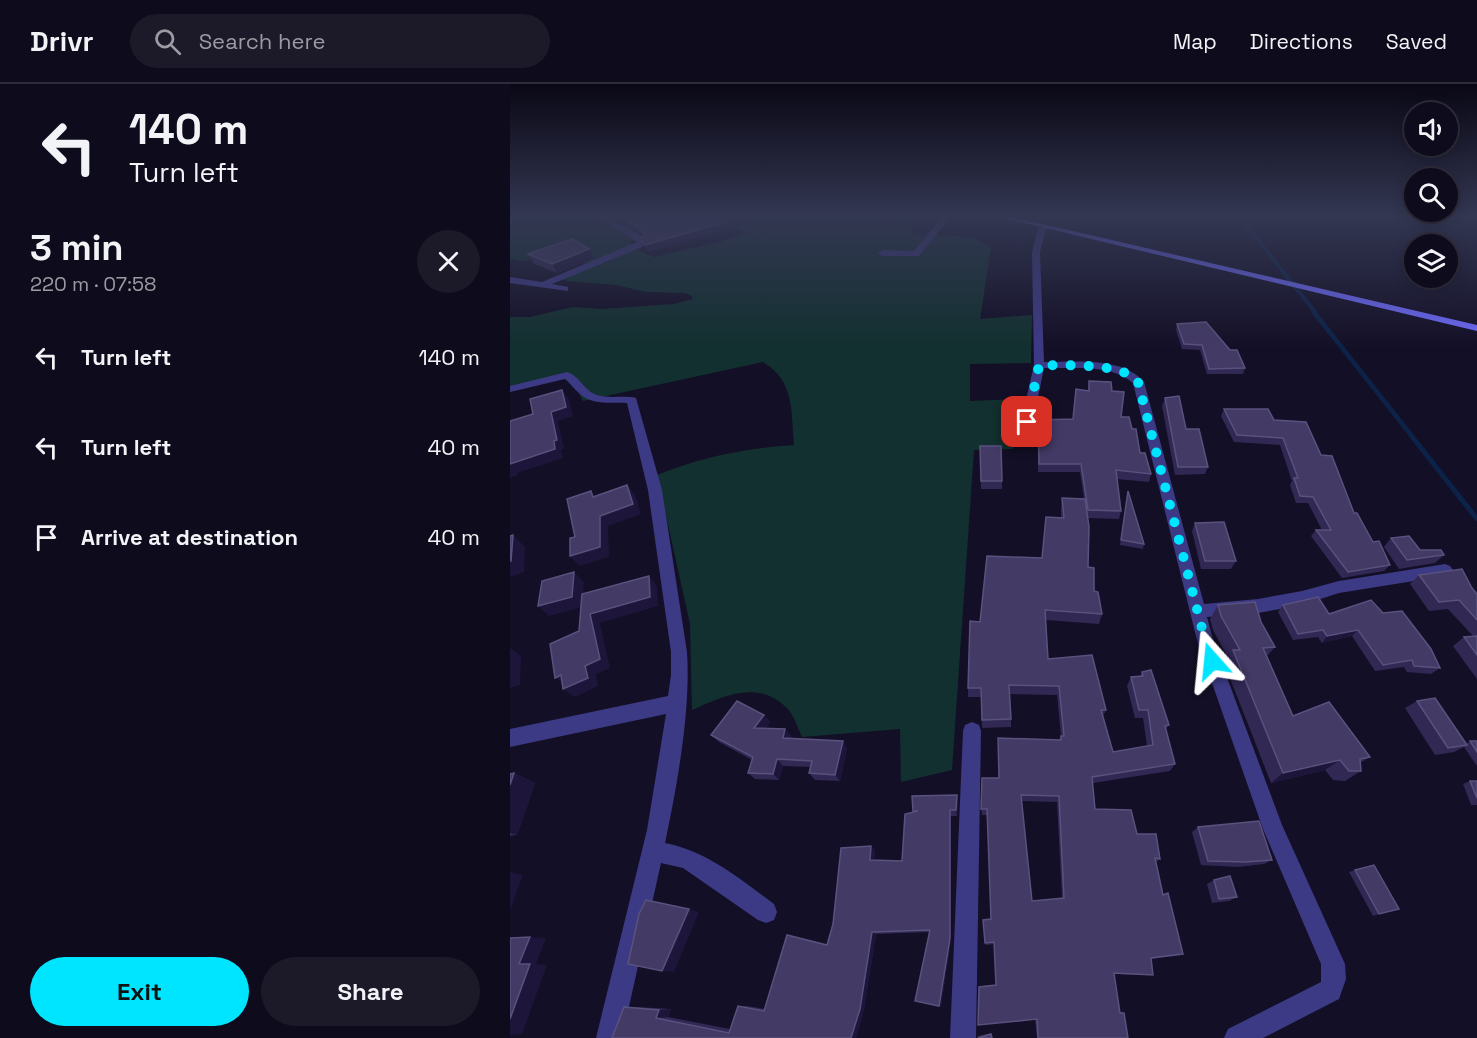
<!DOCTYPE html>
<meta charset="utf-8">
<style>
:root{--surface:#0e0b1c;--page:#1c1929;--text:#f1f3f6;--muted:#9b9ba3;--line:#2e2b3b;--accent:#00e5ff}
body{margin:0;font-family:"Space Grotesk",sans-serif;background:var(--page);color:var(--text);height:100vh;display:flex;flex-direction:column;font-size:22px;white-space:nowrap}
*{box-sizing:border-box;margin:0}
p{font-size:20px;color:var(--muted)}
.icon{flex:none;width:33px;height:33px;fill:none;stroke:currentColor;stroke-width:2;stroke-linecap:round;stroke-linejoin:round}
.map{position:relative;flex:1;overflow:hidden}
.sheet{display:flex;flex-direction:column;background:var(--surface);width:510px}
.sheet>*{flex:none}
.hud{background:#0e0b1c;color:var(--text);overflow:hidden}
.buttons{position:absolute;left:894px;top:18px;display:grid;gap:12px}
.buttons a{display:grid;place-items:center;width:54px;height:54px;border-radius:50%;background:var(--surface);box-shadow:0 3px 15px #0003,0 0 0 2px var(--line);font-size:30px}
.pin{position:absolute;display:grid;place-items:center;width:51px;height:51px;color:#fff;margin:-26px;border-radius:12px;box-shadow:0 3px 9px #0006}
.me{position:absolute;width:66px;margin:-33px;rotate:342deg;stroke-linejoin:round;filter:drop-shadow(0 0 4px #0008)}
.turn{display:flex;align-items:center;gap:21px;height:126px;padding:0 30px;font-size:27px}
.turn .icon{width:78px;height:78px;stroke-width:2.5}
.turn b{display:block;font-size:42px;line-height:51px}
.round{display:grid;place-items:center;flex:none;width:63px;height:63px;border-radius:32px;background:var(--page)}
.headline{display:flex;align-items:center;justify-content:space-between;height:102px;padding:0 30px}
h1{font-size:36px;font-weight:700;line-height:45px}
.cta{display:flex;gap:12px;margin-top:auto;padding:12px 30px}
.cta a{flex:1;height:69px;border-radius:36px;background:var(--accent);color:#111;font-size:24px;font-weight:700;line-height:69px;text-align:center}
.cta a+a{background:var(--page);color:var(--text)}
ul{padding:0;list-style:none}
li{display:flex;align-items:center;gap:18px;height:90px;padding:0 30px}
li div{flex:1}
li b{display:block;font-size:22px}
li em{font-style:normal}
header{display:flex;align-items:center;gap:36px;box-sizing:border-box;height:84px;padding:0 30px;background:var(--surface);border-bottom:2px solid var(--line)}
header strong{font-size:28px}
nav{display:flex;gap:33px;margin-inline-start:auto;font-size:21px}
.search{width:420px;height:54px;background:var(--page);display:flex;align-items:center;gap:15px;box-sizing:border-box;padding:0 21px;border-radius:33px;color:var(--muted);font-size:22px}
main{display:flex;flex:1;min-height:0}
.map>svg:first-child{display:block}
.green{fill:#12302f}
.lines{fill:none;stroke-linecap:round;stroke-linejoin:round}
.stream-far2{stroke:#0c2248;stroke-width:4}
.stream-far1{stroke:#0c2248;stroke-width:4.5}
.stream{stroke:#0c2248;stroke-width:5}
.street{fill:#3d3a85;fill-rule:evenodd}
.secondary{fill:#6f6bff;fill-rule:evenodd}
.wall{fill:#312854;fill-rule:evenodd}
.shaded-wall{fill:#1d163a}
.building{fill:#433a66;stroke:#5a527e;stroke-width:1.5;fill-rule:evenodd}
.route{stroke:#00e5ff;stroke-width:10;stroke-dasharray:0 18}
</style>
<header>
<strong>Drivr</strong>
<div class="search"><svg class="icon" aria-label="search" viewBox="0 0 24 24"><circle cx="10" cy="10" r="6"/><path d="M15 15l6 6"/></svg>Search here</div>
<nav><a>Map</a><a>Directions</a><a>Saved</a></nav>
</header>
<main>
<section class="sheet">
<div class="hud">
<div class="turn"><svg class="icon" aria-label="left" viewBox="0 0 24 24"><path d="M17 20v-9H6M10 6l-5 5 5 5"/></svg><div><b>140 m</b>Turn left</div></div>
</div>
<div class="headline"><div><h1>3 min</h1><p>220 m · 07:58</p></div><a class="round"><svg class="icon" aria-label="close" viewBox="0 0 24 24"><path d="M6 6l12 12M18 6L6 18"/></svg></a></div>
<ul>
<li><svg class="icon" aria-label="left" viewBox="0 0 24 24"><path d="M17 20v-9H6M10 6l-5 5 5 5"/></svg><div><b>Turn left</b></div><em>140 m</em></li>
<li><svg class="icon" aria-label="left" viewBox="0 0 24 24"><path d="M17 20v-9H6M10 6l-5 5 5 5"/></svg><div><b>Turn left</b></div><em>40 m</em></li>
<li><svg class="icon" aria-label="arrive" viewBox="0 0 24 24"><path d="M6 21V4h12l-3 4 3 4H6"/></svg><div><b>Arrive at destination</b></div><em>40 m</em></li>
</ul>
<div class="cta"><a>Exit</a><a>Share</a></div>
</section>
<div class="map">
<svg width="967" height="954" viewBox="0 0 967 954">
<rect width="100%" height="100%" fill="#130f26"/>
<!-- green -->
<path class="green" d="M0 131H79L82 134H93L99 144 114 141 124 142 120 163 144 173 210 158 237 148 227 143 253 131H318L337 137 350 131 380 139 389 133 405 138 400 147 405 150 462 153 481 163 470 235 522 231 521 279 460 280V317L509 315 512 323 503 365 464 366 442 686 391 698 390 645 292 653C288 645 284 631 277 624 247 595 214 612 182 626L180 540 147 391C191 373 237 364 284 361 281 328 285 297 253 278L73 317 60 293 0 304V233H20L63 223 92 225 164 220 183 215 182 212 175 209 136 208 106 201 57 197 51 195 70 186 75 179 37 167 15 178 0 175Z"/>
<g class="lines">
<!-- stream-far2 -->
<polyline class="stream-far2" points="728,131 805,228"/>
<!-- stream-far1 -->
<polyline class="stream-far1" points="803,227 901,351"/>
<!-- stream -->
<polyline class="stream" points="900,350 967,435"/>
<!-- street -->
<g class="street">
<polygon points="84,131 93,131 132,152 135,158 132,163 42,200 58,203 58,207 0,199 0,193 32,198 127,158"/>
<polygon points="434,131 442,131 409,172 372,172 368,169 372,166 404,167"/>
<path d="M533 140 537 142 530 168 534 278C564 278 612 272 634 298L694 520 748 515 792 507 829 497 935 480 940 482 943 486 940 490 935 492 829 509 792 521 748 529 697 533 703 556 772 741 835 880 836 895 829 915 753 954H714L718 945 811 898V880L753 745 687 556 623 299C601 279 561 285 534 284L523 338 517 342 511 338 524 281 522 168 529 142Z"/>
<path d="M57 288C70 292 74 307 87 311 100 315 113 311 126 314L152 406 177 568C181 626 167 702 155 759 197 767 230 795 264 820L267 828 264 836 256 839 248 836 173 784 151 779 112 954H86L137 746 156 630 0 663V645L158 612 161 591V568L138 406 117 319C101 318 82 322 69 309 64 305 60 299 55 295L0 308V302Z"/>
<polygon points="462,638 469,641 471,647 466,954 440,954 453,647 455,641"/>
</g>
<!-- secondary -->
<polygon class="secondary" points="481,131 494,131 967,241 967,247"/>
</g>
<!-- wall -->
<g class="wall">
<polygon points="112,131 249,131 215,146 138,168 131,156 134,151 121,144"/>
<polygon points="322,131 342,131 333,134"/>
<polygon points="79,165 84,174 47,189 24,180 18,170"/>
<polygon points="667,240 720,266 735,284 733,290 697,290 690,266 672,265 666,246"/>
<path d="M579 297 602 307 611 333 622 345 630 369 641 390 639 398 607 395 611 427 609 435 578 434V483L584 507 592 530 589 540 536 536 538 575 596 626 593 632 603 668 637 662 633 634H625L617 602 621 593 630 592 632 588 659 641 656 645 665 680 660 687 583 699 585 725 627 750 650 775 646 778 653 811 673 870 641 875 643 891H637L604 890 610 928 614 929 618 954H527L525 935 486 901 484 860 475 861 481 835 477 731H472L471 725 489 694 488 662 549 656 551 652 547 611 500 610 501 635V643L472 644 471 613H458V604L470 538 532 474 551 433V425L552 414 574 415 570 388H528V336L563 335 578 306ZM512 717 547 718 552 814 522 817Z"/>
<polygon points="655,314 676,345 698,383 695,390 665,391 652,322"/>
<polygon points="714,325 764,336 811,371 844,429 863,458 880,481 874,487 832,494 801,452 806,446 812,446 798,419 786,419 780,401 782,397 770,361 724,358 711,332"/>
<polygon points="470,362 492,397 492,405 471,405"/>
<polygon points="618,407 634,460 633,465 610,461"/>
<polygon points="685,439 726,477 721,485 691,485 682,447"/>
<polygon points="881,454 910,466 934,471 925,479 889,485 874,463"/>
<polygon points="909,491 962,504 967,510 967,595 943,562 954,553 963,552 938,525 919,527 900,500"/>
<polygon points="708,521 751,538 765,563 757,572 783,632 860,673 850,679 851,687 835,697 823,696 815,686 761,699 714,579 718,574 703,546 700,535"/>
<polygon points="773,521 819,530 873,529 930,584 921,590 897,588 894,583 865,587 842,552 812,559 808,553 783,556 768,528"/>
<polygon points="907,617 956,660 960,657 967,657 967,682 954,663 944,668 925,671 895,624"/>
<polygon points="254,631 260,638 256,644 275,645 281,652 280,654 337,664 330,697 305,696 299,689 301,683 273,682 269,696 245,695 238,689 242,676 209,658 201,651"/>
<polygon points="4,689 25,699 7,751 0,752 0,690"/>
<polygon points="960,697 967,697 967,721 961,721 953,700"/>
<polygon points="447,711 448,717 447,732 441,732 441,856 431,922 429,922 420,848 366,850 354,925 346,954 102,954 114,923 127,923 161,925 158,933 220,945 228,922 237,922 255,925 317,861 365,766 364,776 392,777 403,728 403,727"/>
<polygon points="688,743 762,776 754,780 728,783 691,781 682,748"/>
<polygon points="845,786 869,830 863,832 839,788"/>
<polygon points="704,796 727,813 719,817 702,819 697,800"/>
<polygon points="481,949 482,954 467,954 468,952"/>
</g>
<!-- shaded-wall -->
<g class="shaded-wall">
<polygon points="231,131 249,131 215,146 138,168 135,161"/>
<polygon points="333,131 342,131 333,134"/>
<polygon points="79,165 84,174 47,189 42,180"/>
<polygon points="52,306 59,315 63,332 48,337 54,365 51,366 53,374 7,389 8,391 0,394 0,380 44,357 41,328"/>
<polygon points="117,401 125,411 131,430 98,442 99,473 69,482 60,472 90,432"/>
<polygon points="3,451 15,463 14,488 0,493 0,477"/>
<polygon points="64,488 74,498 72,523 39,532 28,522"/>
<polygon points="139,492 147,502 148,522 90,539 100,584 86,590 88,602 65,613 53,605 75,582 80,530"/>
<polygon points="848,546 842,552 812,559 817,552"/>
<polygon points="0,564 11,572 10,601 0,604"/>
<polygon points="51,591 57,602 45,594"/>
<polygon points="254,631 260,638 251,651 244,644"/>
<polygon points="275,645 281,652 279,661 273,654"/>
<polygon points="333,657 337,664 330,697 325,691"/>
<polygon points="267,675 273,682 269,696 263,690"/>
<polygon points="830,676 815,686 761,699 773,689"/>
<polygon points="4,689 25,699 7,751 0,749 0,701"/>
<polygon points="447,711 448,717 447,732 446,726"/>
<polygon points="440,726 441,732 441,856 431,922 429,922"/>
<polygon points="361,762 365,766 364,781 360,776"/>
<polygon points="0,788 13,791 0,826"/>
<polygon points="179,825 189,828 164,888 152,887"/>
<polygon points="362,848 366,850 354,925 346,954 341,954"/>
<polygon points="20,853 36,854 26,880 37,881 12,950 0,951 0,935 9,880"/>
<polygon points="161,925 158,933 146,934 149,926"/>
</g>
<!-- building -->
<g class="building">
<polygon points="114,131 231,131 212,139 135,161 131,156 134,150 131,144 118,137"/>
<polygon points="62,155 79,165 42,180 18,170"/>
<polygon points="696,238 720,266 727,266 735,284 699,285 692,261 674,260 667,240"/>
<polygon points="579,297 601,298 602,307 614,308 611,333 619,333 622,345 626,345 630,369 635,369 641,390 606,386 611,427 578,426 571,380 529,380 528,336 563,335 566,305 579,307"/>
<polygon points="52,306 56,323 41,328 47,356 44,357 45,365 0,380 0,337 23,330 20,315"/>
<polygon points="669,312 676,345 689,345 698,383 668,383 655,314"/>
<polygon points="714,325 758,325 764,336 796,338 811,371 822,372 844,429 847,429 863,458 869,457 880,481 838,488 806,446 821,446 803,413 790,412 784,394 788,394 773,354 727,351"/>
<polygon points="470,362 491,362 492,397 471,397"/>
<polygon points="117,401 123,420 90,432 90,463 60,472 60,454 65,453 57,415 81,407 83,413"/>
<polygon points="618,407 634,460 611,456"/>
<path d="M552 414 575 415 579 443 578 483 584 484V507L588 508 592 530 535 526 538 575 582 571 596 626H591L603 668 643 661 638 626H629L621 593 633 592 632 588 641 586 659 641 655 642 665 680 582 693 585 725 621 726 627 750H646L650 775 645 774 653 811 658 809 673 870 641 874 643 891 604 889 610 929H614L618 954H528L527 935 468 941 469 903 486 901 484 858 475 859 473 836 481 835 477 725H471L472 694H489L488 654 551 656V652H554L549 602 499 601 501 635 472 636 471 604H458L460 537 470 538 477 472 532 474 536 433 554 434ZM511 711 549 712 554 814 522 817Z"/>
<polygon points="714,438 726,477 695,477 685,439"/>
<polygon points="3,451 1,477 0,477 0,452"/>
<polygon points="899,452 910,466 931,466 934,471 897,476 881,454"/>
<polygon points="952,485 962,504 967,510 967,536 949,516 929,518 909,491"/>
<polygon points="64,488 62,513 28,522 32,497"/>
<polygon points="139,492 140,513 80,530 90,575 75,582 78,594 53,605 51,591 45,594 40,560 69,547 72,510"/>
<polygon points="808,513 819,530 861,516 873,529 892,527 921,565 930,584 904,582 902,576 873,581 848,546 817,552 813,546 788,550 773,521"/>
<polygon points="745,518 751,538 765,563 753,564 783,632 819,618 860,673 850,675 851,687 839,687 830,676 773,689 723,566 730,566 711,532 708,521"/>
<polygon points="967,552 967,571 954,553"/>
<polygon points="925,614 957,661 938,664 907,617"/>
<polygon points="227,617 254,631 244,644 275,645 273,654 333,657 325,691 299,689 302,677 267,675 263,690 238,689 243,673 201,651"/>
<polygon points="960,657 967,657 967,668"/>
<polygon points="4,689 0,701 0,690"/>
<polygon points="960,697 967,697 967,714"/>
<polygon points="447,711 446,726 440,726 440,854 429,922 405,917 420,846 362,848 350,925 341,954 102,954 114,923 149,926 146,934 219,949 228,922 254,927 277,851 317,861 323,840 331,764 361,762 360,776 392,777 395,730 408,727 403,727 402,712"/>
<polygon points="749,737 762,776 736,778 698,777 688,743"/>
<polygon points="864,781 889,825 869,830 845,786"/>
<polygon points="720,792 727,813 709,815 704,796"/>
<polygon points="136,816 179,825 152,887 118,880 129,830"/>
<polygon points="20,853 9,880 20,880 0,935 0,854"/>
<polygon points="481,950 482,954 468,954"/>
</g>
<!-- sky -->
<linearGradient id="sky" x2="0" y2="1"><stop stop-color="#0a0815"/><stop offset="0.5" stop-color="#333752"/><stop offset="1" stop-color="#333752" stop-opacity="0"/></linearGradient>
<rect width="967" height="264" fill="url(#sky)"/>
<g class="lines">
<!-- route -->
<path class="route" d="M517 338 529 281C553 282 614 278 628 298L695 556 702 577"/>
</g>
</svg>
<div class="buttons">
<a><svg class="icon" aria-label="sound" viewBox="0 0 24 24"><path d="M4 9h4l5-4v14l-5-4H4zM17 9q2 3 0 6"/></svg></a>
<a><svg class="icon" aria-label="search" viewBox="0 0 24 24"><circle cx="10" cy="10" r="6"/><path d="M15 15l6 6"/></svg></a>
<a><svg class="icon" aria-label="layers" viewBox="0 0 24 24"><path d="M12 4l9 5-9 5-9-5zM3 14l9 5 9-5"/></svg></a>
</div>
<div class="pin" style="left:517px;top:338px;background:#d93025"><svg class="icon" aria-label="arrive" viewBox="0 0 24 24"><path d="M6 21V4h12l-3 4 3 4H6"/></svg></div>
<svg class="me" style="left:702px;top:577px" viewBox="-20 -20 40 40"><path d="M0-17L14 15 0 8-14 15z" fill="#00e5ff" stroke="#fff" stroke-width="4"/></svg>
</div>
</main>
